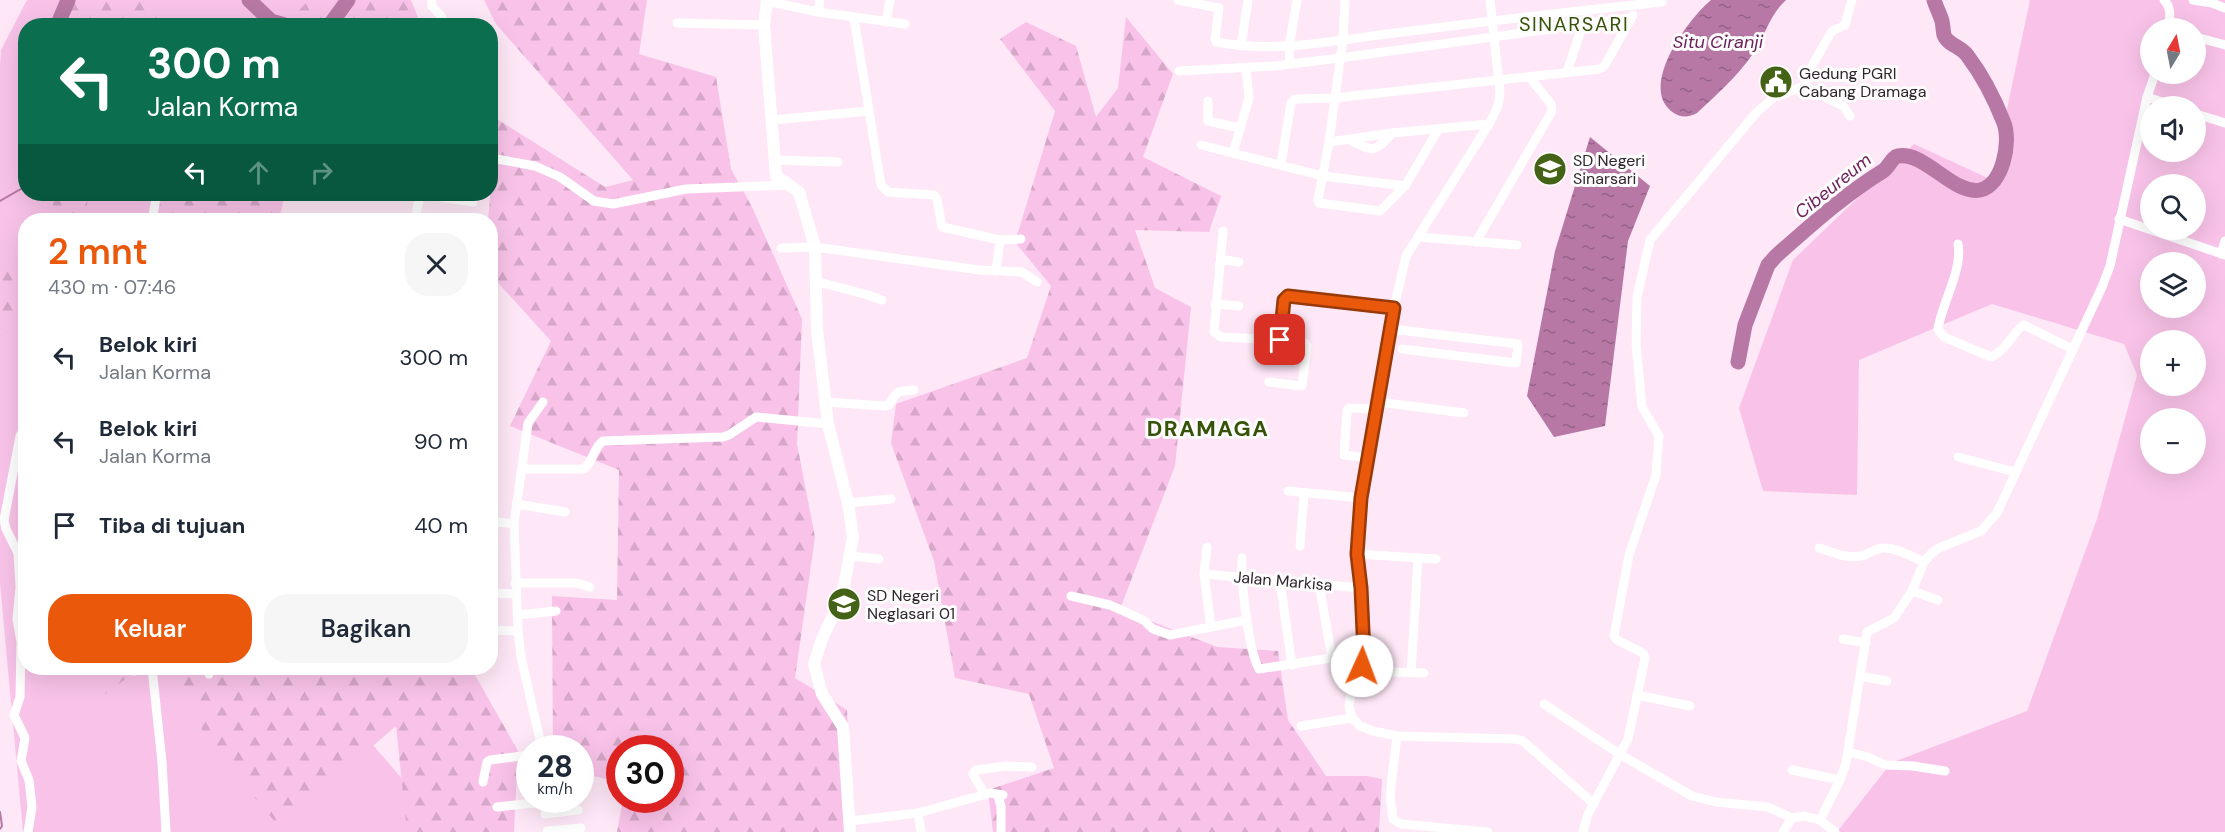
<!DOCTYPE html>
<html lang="id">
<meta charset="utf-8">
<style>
:root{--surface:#fff;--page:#f6f6f7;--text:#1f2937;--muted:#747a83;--accent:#ea580c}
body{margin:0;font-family:"DM Sans",sans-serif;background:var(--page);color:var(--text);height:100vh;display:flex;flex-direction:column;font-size:22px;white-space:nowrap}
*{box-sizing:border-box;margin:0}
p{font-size:20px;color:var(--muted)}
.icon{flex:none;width:33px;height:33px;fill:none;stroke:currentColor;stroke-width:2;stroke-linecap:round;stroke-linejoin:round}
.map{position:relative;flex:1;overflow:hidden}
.panel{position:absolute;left:18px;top:213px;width:480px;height:462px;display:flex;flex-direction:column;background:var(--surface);border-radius:24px;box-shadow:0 6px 24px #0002}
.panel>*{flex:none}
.top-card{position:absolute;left:18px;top:18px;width:480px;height:183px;border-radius:24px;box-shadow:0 6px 24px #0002;background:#0b6e4f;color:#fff;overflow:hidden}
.needle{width:39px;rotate:10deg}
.controls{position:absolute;left:2140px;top:18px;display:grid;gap:12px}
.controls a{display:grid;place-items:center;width:66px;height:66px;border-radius:50%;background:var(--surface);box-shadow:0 6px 24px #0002;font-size:30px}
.speed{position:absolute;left:516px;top:735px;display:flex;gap:12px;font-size:30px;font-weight:700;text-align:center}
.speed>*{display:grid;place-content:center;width:78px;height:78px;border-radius:50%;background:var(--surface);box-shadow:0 6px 24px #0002;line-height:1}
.speed small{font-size:15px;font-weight:400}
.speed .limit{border:9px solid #d22;background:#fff;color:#111}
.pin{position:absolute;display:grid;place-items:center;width:51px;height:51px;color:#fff;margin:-26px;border-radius:12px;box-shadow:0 3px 9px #0006}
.me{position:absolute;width:66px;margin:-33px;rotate:2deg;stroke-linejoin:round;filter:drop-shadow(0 0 4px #0008)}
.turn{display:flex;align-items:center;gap:21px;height:126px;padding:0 30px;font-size:27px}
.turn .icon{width:78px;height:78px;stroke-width:2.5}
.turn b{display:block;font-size:42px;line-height:51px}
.lanes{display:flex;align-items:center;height:57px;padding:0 30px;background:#0003;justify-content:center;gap:30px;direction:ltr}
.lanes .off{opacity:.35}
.round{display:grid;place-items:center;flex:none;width:63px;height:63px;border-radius:24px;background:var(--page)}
.headline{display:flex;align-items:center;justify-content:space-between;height:102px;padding:0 30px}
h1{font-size:36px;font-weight:600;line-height:45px;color:var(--accent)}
.cta{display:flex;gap:12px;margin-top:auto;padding:12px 30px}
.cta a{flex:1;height:69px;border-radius:24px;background:var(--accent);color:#fff;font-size:24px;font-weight:600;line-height:69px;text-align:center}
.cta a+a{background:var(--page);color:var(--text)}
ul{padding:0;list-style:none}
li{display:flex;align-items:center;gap:18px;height:84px;padding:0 30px}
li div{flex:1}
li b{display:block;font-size:22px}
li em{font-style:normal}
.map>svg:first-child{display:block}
.green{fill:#f9c3e9;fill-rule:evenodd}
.forest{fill:url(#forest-firs)}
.water{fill:url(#water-ripples)}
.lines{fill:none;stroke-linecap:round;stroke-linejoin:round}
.stream{stroke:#b778a5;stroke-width:2}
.river{stroke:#b778a5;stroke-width:15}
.street{stroke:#fff;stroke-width:9}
.secondary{stroke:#fff;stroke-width:12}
.route-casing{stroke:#983908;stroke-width:15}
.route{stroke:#ea580c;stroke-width:10}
.labels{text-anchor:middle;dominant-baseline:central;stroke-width:6;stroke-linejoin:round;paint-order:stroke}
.poi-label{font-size:16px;fill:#2f262c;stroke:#fcfcfc;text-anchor:start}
.street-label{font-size:16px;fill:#2f262c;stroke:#fcfcfc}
.water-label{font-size:18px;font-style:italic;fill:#6c205c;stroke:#fcfcfc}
.quarter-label{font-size:20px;letter-spacing:1.5px;fill:#375209;stroke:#fcfcfc}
.district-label{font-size:22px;font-weight:bold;letter-spacing:1.5px;fill:#375209;stroke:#fcfcfc}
</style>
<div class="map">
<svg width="2225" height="832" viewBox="0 0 2225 832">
<defs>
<pattern id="forest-firs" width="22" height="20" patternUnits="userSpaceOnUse" patternTransform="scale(1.5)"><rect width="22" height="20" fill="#f9c3e9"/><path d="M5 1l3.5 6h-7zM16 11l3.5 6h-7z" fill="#d6a7c8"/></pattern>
<pattern id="water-ripples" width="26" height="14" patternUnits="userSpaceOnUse" patternTransform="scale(1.5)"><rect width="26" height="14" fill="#b778a5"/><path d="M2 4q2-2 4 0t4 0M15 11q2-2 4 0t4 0" fill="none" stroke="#956287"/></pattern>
</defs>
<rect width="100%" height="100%" fill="#fee7f6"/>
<!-- green -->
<g class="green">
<polygon points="27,0 348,0 332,25 26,26 26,194 230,194 213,220 26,220 26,668 220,668 329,694 448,832 23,832 0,583 0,67 1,50"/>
<path d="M2030 0H2225V832H1837L1891 763 2027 711 2097 519 2137 375 2124 344 1992 304 1859 360 1857 495 1763 491 1739 408 1793 260 1914 144 1992 180ZM2151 28H2196V74H2151ZM2151 106H2196V152H2151ZM2151 184H2196V230H2151ZM2151 262H2196V308H2151ZM2151 340H2196V386H2151ZM2151 418H2196V464H2151Z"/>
</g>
<!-- forest -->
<g class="forest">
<polygon points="78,0 137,0 182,25 49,25"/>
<polygon points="309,0 411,0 421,25 284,25"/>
<polygon points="484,0 647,0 639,54 716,77 731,169 752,207 802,319 797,444 815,537 795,678 847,710 853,832 617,832 623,800 670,800 670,748 620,748 619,782 581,773 580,748 553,748 552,596 617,600 619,470 510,426 551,341 491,275 490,220 488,220 497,119 605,187 633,180 496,24"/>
<polygon points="1126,17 1173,74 1143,157 1221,196 1209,232 1135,230 1155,288 1191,307 1175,466 1120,609 1217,647 1278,651 1288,720 1326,776 1367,776 1382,779 1379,832 993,832 988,790 1054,768 1029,694 955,678 934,561 891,443 896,404 1027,358 1051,286 1015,242 1055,111 1000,39 1026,22 1076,46 1096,117 1118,88"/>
<polygon points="54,194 88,194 86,220 51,220"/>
<polygon points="145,194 285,194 279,220 142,220"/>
<polygon points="25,247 25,324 19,331 0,333 0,272"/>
<polygon points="102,668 140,668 104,695"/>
<polygon points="177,668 471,668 518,751 514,832 407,832 396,726 279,827 205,737"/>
</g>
<!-- water -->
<g class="water">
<path d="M1711 0H1786C1770 14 1764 38 1752 55 1737 77 1716 95 1697 113 1688 118 1680 118 1671 111 1639 85 1689 18 1711 0Z"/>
<polygon points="1590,137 1650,186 1628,241 1605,426 1554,437 1527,396 1555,251"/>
</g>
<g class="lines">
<!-- stream -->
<g class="stream">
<polyline points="0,201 26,186"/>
<polyline points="0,812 2,826 0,829"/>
</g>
<!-- river -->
<g class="river">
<polyline points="249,0 271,21 288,26"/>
<polyline points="57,26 68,0"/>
<polyline points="329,26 348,0"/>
<path d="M1738 362 1745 325 1768 265 1776 256C1810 226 1844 195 1883 171 1889 167 1892 157 1898 156 1925 151 1953 195 1980 190 2003 185 2011 142 2004 123 1995 100 1983 76 1967 55 1961 47 1947 44 1944 35 1943 31 1943 25 1942 21 1940 14 1936 7 1934 0"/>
</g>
<!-- street -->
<g class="street">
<polyline points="432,0 432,6 442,17 443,26"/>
<path d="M1178 0 1219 8 1215 39 1216 42C1279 54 1341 39 1403 32 1489 21 1576 11 1662 2"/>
<polyline points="1345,0 1343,39 1329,142 1318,200 1319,203 1380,211 1405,186 1438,130"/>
<polyline points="1490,0 1500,93 1498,106 1489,124 1406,256 1394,308 1361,498 1357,554 1361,588 1364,653 1360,671 1352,685 1349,707 1352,718 1360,726 1373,731 1397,736 1516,739 1523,741 1594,804"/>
<path d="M2164 0C2172 8 2170 18 2168 28"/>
<polyline points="2193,0 2212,3 2225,8"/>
<polyline points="766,1 818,12 905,24"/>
<polyline points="818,12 820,0"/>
<polyline points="854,18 881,185 888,192 934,195 937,199 942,227 1000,240 996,271"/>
<polyline points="886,22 890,0"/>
<polyline points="677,23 764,25"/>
<polyline points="2196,37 2225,45"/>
<polyline points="1241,46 1248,0"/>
<polyline points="1290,64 1289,47 1297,0"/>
<polyline points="1179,71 1274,66 1340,58 1631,18"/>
<polyline points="1567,72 1583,24"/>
<polyline points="1804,86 1843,106 1850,116"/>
<polyline points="2147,97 2174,106"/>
<polyline points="1208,101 1208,121 1240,128"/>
<polyline points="2196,114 2225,123"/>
<polyline points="773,120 869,111"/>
<path d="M1349 140C1373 151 1374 154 1392 133"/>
<polyline points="1329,142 1392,133 1489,124"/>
<polyline points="1201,145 1323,176 1405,186"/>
<polyline points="1233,153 1249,98 1246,68"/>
<polyline points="490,160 497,159 535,166 560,177 594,201 613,204 686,189 790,185"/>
<polyline points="774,160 838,162"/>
<polyline points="1281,164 1291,103 1295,99 1334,98 1600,69 1605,65 1633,15"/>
<polyline points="422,194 473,202"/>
<polyline points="2119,219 2225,255"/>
<polyline points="152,220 157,194"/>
<polyline points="355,220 356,220"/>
<polyline points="415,220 420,194"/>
<polyline points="1223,231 1214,332 1221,337 1280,340"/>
<polyline points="1418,237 1517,245"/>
<polyline points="1000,240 1021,239"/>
<polyline points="1476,242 1552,111 1551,104 1530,78"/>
<path d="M1958 244C1963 269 1942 303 1938 329L1944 337 1991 357C2009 349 2014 329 2024 325L2072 349"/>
<polyline points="781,248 815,247 979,270 1022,272 1037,282"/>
<polyline points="2221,254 2225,241"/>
<polyline points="1219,265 1225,260 1239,262"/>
<polyline points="815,281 868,295 882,300"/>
<polyline points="1215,304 1239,306"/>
<polyline points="1391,329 1518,344 1516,363 1402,349"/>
<polyline points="1269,382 1302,386 1307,346 1305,343 1280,340 1284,300 1288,296 1394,308"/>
<path d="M826 402 884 406 889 405C898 390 896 391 914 390"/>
<polyline points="1379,402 1464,413"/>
<polyline points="26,427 20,436 4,520 6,529 18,553 20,587 17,619 21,642 20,697 14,715 25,738 21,761 29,780 32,807 28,832"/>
<polyline points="1958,457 2015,472"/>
<polyline points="1369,458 1344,455 1347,411 1349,408 1378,409"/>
<path d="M523 469H584C593 462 593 448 603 441L723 437 729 435 756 417 828 424"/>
<polyline points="1288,491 1361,498"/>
<polyline points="848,503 891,499"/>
<polyline points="516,504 565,512"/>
<polyline points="490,521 514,524"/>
<polyline points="1300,546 1304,493"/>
<polyline points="1207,547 1204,574 1211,627"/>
<path d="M1819 548C1832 552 1847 559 1861 556 1870 554 1875 548 1884 548 1898 548 1912 557 1924 562"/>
<polyline points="1357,554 1436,559"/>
<polyline points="850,556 879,559"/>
<path d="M1242 558C1241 582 1248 649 1259 669L1364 653"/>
<polyline points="1204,574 1361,588"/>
<polyline points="1280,581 1292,665"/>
<polyline points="515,583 577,583 590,587"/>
<polyline points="1319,584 1332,658"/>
<polyline points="1912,591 1938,600"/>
<polyline points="490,593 515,594"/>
<polyline points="1071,596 1110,605 1143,620 1153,629 1170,635 1247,620"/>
<polyline points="517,615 556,611"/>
<polyline points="490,630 518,631"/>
<polyline points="1843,639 1866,643"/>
<polyline points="113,668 134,671 152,668"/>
<polyline points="152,668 162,762 166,832"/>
<polyline points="209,668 209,674"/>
<polyline points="1360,671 1424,673"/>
<polyline points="1411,673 1418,559"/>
<polyline points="1860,676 1887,681"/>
<polyline points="1637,695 1690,706"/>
<polyline points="1544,704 1621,755 1692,796 1716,802 1768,807 1792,818 1804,816 1820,820 1835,832"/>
<polyline points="1301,726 1352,718"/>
<polyline points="1397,736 1390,795 1393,819 1401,824 1488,832"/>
<polyline points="539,748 540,740 521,657 518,631 514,524 528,423 543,402"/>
<polyline points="1848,752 1868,757 1885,765 1913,766 1945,771"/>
<polyline points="1792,770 1840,780"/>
<polyline points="483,782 487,762 490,760 530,755"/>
<polyline points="985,795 973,774 976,770 1006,766 1032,767"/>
<polyline points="998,796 1001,806 1001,832"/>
<polyline points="497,807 544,802"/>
<polyline points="918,813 921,832"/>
<polyline points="545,814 578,810"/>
<polyline points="1820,820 1840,780 1846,763 1867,632 1894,618 1912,591 1924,562 1932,553 1939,548 1981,531 1997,513 2102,287 2110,266 2147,97 2155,74"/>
<polyline points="850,821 918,813 990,793 1003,795"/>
<polyline points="547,831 581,828"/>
<polyline points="1583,832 1588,814 1628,739 1645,658 1643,653 1617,640 1614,636 1629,555 1656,475 1659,436 1642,407 1636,344 1637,297 1650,240 1756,113 1773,98 1804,86 1814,62 1832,31 1845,25 1852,0"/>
<polyline points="1783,832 1792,818"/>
</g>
<!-- secondary -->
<polyline class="secondary" points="767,0 764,25 776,176 799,192 815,247 817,329 828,424 848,503 853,537 842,597 822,639 814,664 822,694 843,727 850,832"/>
</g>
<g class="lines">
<defs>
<polyline id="route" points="1280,340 1284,300 1288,296 1394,308 1361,498 1357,554 1361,588 1364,653 1362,666"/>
</defs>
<!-- route casing -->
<use href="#route" class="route-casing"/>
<!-- route -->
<use href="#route" class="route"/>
</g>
<!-- icons -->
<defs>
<symbol id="civic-disc" viewBox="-11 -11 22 22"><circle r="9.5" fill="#456316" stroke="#fcfcfc"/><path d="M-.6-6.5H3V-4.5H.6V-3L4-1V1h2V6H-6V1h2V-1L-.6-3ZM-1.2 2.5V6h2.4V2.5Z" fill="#fff"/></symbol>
<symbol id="school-disc" viewBox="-11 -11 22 22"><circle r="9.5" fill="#456316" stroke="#fcfcfc"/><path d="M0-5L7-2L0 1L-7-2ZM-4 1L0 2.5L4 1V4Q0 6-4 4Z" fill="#fff"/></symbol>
</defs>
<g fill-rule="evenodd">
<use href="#civic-disc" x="1757" y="63" width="38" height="38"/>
<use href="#school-disc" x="1531" y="150" width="38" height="38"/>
<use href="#school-disc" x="825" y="585" width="38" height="38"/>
</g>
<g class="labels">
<!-- poi labels -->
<g class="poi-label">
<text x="1799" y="73">Gedung PGRI<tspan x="1799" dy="18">Cabang Dramaga</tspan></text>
<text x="1573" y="160">SD Negeri<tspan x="1573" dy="18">Sinarsari</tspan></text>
<text x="867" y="595">SD Negeri<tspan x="867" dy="18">Neglasari 01</tspan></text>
</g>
<!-- street labels -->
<g class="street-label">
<text transform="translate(1283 581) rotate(5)">Jalan Markisa</text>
</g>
<!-- water labels -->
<g class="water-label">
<text x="1718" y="42">Situ Ciranji</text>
<text transform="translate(1833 186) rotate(-39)">Cibeureum</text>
</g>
<!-- quarter labels -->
<g class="quarter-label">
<text x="1574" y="24">SINARSARI</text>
</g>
<!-- district labels -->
<g class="district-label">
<text x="1208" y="428">DRAMAGA</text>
</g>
</g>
</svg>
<div class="controls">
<a><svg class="needle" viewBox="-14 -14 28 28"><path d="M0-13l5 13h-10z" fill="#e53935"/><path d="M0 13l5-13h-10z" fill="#747a83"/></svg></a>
<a><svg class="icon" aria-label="sound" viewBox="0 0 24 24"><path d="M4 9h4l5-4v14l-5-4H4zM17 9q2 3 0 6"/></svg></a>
<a><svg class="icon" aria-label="search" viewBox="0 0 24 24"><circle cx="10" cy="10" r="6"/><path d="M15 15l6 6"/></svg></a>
<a><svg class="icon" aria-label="layers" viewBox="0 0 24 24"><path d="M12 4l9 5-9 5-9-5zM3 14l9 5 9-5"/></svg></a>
<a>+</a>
<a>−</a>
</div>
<div class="speed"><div>28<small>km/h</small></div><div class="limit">30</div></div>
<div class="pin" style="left:1280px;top:340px;background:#d93025"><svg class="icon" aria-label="arrive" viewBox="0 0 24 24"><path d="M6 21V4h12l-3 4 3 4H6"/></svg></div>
<svg class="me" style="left:1362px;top:666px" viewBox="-20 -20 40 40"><circle r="19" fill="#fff"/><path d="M0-13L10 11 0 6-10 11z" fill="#ea580c"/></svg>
<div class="top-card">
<div class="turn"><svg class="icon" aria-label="left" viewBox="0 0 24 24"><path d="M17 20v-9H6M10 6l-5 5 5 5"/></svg><div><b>300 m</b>Jalan Korma</div></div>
<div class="lanes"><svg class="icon" aria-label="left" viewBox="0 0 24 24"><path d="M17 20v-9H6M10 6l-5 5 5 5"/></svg><svg class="icon off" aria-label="ahead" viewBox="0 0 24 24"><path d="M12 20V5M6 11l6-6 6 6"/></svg><svg class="icon off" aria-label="right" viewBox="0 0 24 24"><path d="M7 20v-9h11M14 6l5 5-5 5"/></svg></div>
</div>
<section class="panel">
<div class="headline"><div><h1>2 mnt</h1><p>430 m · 07:46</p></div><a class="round"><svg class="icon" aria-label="close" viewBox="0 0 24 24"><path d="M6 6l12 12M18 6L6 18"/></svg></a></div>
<ul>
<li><svg class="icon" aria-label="left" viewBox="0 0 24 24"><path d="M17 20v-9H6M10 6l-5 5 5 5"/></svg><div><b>Belok kiri</b><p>Jalan Korma</p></div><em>300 m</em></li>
<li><svg class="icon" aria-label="left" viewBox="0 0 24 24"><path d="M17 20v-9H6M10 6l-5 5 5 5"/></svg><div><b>Belok kiri</b><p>Jalan Korma</p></div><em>90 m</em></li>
<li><svg class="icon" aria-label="arrive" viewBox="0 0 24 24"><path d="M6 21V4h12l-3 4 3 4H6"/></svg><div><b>Tiba di tujuan</b></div><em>40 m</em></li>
</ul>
<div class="cta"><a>Keluar</a><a>Bagikan</a></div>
</section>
</div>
